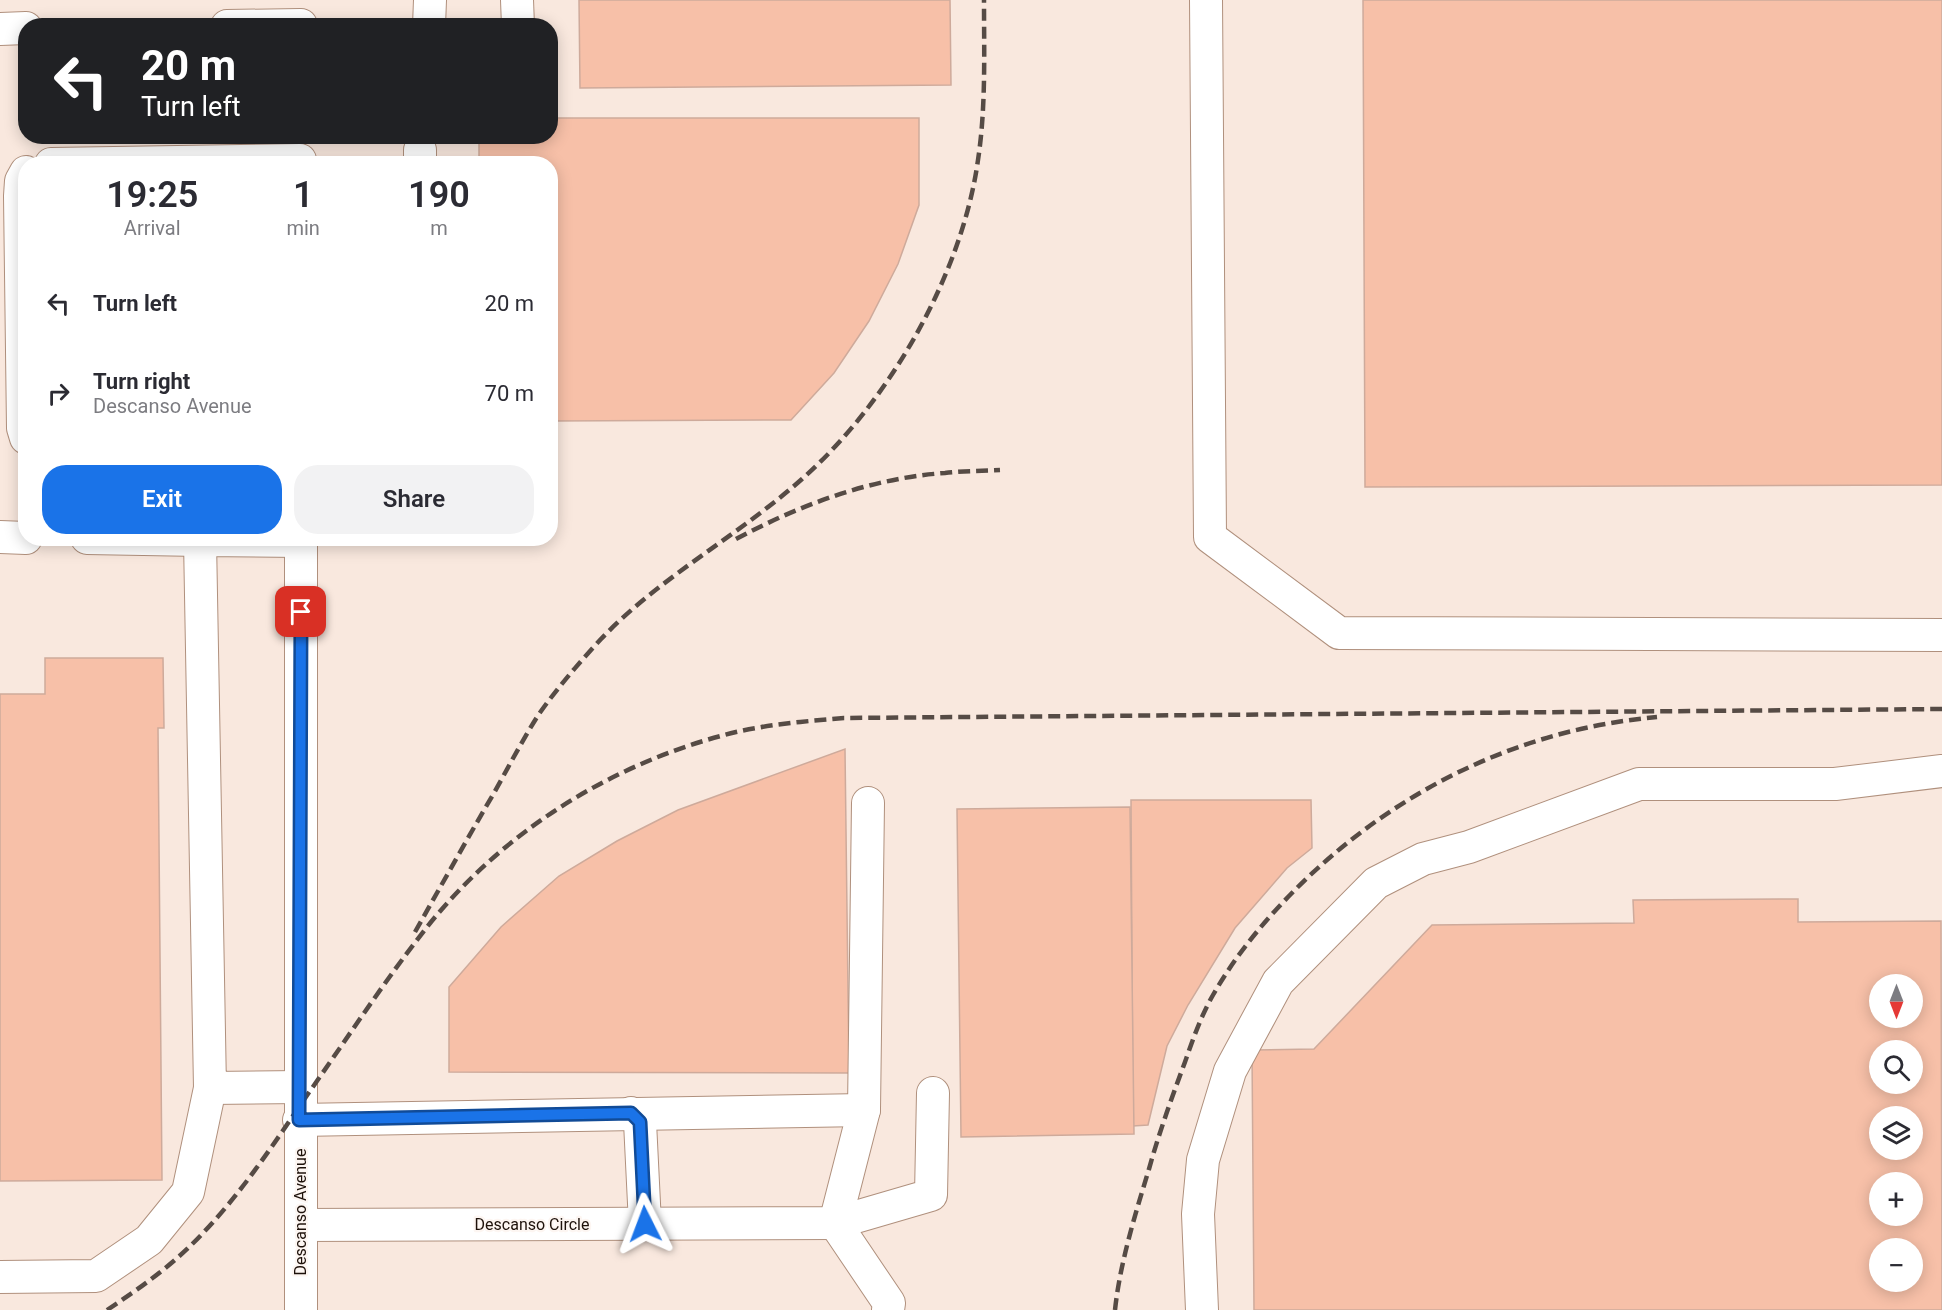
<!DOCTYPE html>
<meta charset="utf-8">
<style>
:root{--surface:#fff;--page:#f2f2f3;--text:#2b2b33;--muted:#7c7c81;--accent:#1a73e8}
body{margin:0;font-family:Roboto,sans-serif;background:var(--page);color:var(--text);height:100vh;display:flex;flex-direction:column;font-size:22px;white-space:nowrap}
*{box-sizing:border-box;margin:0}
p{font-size:20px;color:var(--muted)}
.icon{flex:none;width:33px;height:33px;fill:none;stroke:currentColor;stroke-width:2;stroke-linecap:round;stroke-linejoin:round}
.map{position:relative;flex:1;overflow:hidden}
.drawer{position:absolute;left:18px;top:156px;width:540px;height:390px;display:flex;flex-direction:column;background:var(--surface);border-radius:24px;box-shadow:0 3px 15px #0003}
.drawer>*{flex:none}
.banner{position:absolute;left:18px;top:18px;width:540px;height:126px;border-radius:24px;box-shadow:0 3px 15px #0003;background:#202124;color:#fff;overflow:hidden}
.needle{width:39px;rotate:180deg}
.tools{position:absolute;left:1869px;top:974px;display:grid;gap:12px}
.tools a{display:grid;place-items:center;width:54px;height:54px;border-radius:50%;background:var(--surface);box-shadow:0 3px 15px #0003;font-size:30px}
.pin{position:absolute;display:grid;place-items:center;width:51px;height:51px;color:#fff;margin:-26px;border-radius:12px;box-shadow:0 3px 9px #0006}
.me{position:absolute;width:66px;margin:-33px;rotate:357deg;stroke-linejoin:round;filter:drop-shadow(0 0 4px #0008)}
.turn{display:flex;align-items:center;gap:21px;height:126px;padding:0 24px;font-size:27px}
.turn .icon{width:78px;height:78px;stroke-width:2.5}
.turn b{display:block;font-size:42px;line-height:51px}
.eta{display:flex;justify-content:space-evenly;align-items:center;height:102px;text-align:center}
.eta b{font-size:36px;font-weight:600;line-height:42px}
.cta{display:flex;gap:12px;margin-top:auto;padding:12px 24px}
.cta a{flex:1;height:69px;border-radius:24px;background:var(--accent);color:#fff;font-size:24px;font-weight:600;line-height:69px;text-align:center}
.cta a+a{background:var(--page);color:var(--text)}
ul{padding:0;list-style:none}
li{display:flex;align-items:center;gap:18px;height:90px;padding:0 24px}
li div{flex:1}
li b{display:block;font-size:22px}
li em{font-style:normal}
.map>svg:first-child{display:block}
.built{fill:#f9e8de;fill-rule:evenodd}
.building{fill:#f7c0a8;stroke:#ceaa9b;stroke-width:1.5;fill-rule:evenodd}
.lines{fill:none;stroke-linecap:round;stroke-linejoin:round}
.minor-casing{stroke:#b0907d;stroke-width:34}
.minor{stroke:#fff;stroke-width:32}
.rail{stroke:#564b45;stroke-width:4.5;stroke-dasharray:12 6;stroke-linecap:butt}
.route-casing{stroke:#114b97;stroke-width:15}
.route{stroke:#1a73e8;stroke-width:10}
.labels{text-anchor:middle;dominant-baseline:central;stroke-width:4.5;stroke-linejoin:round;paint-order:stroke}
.street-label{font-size:16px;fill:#1d110a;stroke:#fdf6f2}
</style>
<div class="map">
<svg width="1942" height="1310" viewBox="0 0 1942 1310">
<rect width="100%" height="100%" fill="#fdf6f2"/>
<!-- built -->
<path class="built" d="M0 0H1942V1310H0ZM26 26H550V136H26ZM26 164H550V538H26ZM1880 984H1912V1017H1880ZM1880 1050H1912V1083H1880ZM1880 1116H1912V1149H1880ZM1880 1182H1912V1215H1880ZM1880 1248H1912V1281H1880Z"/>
<!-- building -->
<g class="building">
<polygon points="579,0 950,0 951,85 580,88"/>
<polygon points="1363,0 1942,0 1942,485 1365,487"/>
<polygon points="550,118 919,118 919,205 898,264 869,321 834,373 791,420 550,421 550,164 479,164 479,136 550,136"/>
<polygon points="45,658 163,658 164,728 158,728 162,1180 0,1181 0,694 45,694"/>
<polygon points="845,749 849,1073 449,1072 449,987 501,927 559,876 617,841 678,810"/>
<polygon points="1131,800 1311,800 1312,848 1287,868 1235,928 1188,1005 1167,1046 1148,1125 1133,1126"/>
<polygon points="1130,807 1134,1134 961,1137 957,809"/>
<path d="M1798 899V922L1941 921 1942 1310H1254L1252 1050 1314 1049 1432 925 1634 923 1633 900ZM1880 984H1912V1017H1880ZM1880 1050H1912V1083H1880ZM1880 1116H1912V1149H1880ZM1880 1182H1912V1215H1880ZM1880 1248H1912V1281H1880Z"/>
</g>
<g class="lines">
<defs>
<g id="minor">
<polyline points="517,0 518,26"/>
<polyline points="1206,0 1210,537 1339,633 1942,635"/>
<polyline points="227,26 301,25"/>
<polyline points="429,26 430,0"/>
<polyline points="0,29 26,28"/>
<polyline points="420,150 420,164"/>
<polyline points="51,164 300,160"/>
<polyline points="26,172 21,181 20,196 23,428 26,438"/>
<polyline points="0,537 26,538"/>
<polyline points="87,538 200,540"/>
<polyline points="868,803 864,1110 835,1223 889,1303 888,1310"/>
<polyline points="300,1087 210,1088 200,540 301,541"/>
<polyline points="631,1113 640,1122 645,1224"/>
<polyline points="299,1120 864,1110"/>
<polyline points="301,1225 835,1223 931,1195 933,1093"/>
<polyline points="0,1277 96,1276 149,1240 188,1192 210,1088"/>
<polyline points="301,1310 301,538"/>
<polyline points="1202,1310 1198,1214 1203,1160 1230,1071 1278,982 1376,883 1423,859 1469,847 1639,784 1835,784 1942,771"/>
</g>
</defs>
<!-- minor casing -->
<use href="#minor" class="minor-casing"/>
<!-- minor -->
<use href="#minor" class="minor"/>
<!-- rail -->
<g class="rail">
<path d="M736 539C800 505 871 478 945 473 963 471 981 471 1000 470"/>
<path d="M415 932C441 886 467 839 494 793 509 766 523 739 539 714 558 687 579 663 601 639 660 577 738 536 802 479 889 402 962 275 978 160 986 107 984 53 984 0"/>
<path d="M107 1310C142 1287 175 1263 203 1233 244 1190 277 1139 310 1091 350 1034 388 976 431 922 509 827 617 761 736 732 771 724 808 721 844 718L1942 709"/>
<path d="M1115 1310C1120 1263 1135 1215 1149 1169 1159 1133 1172 1097 1185 1062 1193 1039 1201 1016 1213 995 1238 951 1270 914 1306 879 1403 787 1522 729 1657 717"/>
</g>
</g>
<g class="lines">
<defs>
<polyline id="route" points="301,612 299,1120 631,1113 640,1122 645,1224"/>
</defs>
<!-- route casing -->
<use href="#route" class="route-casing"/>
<!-- route -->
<use href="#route" class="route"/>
</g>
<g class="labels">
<!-- street labels -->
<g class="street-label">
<text transform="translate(300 1212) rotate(-90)">Descanso Avenue</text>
<text x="532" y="1224">Descanso Circle</text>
</g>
</g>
</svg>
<div class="tools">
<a><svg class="needle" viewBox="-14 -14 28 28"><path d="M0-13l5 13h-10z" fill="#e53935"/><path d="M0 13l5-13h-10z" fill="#7c7c81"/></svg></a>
<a><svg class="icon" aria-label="search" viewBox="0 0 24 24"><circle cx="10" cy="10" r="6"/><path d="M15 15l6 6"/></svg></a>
<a><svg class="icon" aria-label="layers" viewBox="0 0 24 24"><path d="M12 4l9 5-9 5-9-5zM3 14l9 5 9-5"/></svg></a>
<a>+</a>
<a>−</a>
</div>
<div class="pin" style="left:301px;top:612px;background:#d93025"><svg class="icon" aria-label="arrive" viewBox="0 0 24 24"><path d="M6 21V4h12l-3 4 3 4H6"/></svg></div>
<svg class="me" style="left:645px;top:1224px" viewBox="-20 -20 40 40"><path d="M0-17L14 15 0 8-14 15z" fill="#1a73e8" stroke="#fff" stroke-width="4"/></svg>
<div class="banner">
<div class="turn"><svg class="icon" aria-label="left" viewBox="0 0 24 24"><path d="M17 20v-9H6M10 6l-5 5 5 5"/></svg><div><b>20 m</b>Turn left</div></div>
</div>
<section class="drawer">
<div class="eta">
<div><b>19:25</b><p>Arrival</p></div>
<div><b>1</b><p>min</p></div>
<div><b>190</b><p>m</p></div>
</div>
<ul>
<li><svg class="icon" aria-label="left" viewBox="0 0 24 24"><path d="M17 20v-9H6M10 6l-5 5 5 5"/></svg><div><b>Turn left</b></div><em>20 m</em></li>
<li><svg class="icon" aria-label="right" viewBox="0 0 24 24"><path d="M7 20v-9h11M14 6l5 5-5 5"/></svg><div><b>Turn right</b><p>Descanso Avenue</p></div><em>70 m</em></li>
</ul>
<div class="cta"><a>Exit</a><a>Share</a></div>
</section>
</div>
